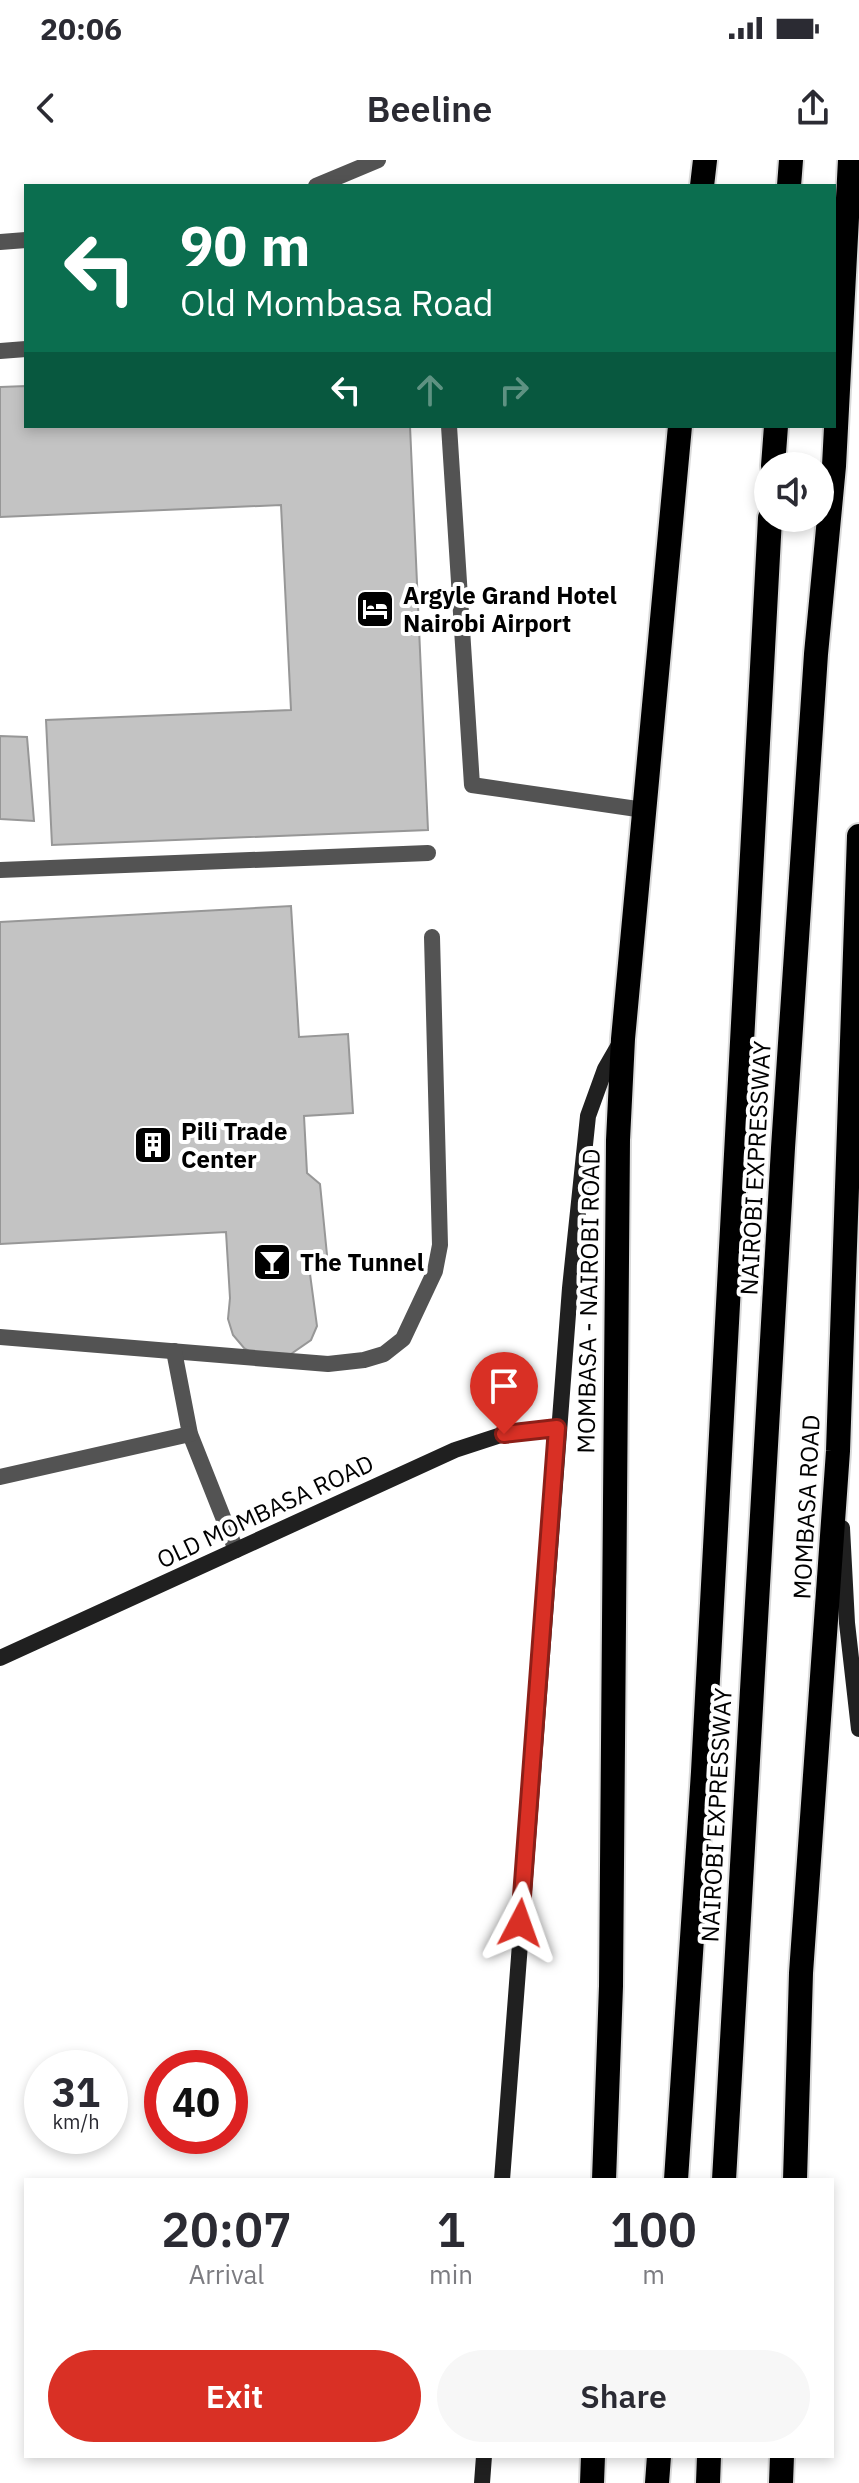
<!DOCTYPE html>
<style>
:root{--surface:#fff;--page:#f7f7f7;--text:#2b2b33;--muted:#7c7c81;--accent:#d93025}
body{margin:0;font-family:"IBM Plex Sans",sans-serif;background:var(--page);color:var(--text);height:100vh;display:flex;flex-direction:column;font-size:30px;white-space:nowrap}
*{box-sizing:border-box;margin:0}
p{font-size:26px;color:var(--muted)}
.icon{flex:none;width:44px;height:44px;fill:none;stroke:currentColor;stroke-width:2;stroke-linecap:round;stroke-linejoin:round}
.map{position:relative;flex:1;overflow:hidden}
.sheet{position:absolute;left:24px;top:2018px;width:810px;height:280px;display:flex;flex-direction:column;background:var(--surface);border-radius:0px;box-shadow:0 4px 12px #0003}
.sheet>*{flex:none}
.top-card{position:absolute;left:24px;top:24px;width:812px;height:244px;border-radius:0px;box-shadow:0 4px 12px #0003;background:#0b6e4f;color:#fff;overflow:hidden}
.controls{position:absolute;left:754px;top:292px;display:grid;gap:16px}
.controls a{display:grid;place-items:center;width:80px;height:80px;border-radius:50%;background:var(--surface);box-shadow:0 4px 12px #0003;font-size:40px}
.speed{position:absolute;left:24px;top:1890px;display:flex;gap:16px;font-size:40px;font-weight:700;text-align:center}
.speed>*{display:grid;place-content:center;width:104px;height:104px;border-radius:50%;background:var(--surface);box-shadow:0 4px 12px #0003;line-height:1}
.speed small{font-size:20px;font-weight:400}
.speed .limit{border:12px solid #d22;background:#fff;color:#111}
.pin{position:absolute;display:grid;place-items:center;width:68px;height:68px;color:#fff;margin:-82px -34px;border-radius:50% 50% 50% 0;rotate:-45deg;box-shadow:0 0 8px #0007}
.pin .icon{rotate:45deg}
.me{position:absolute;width:88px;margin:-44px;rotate:4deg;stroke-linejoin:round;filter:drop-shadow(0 0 6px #0008)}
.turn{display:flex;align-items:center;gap:28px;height:168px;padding:0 24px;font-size:36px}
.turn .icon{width:104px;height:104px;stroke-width:2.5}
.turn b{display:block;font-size:56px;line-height:68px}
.lanes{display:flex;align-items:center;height:76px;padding:0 24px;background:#0003;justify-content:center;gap:40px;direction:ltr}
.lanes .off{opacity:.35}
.eta{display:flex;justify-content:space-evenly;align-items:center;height:136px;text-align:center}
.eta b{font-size:48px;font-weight:600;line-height:56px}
.primary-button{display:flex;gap:16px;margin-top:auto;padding:16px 24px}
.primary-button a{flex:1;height:92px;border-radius:48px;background:var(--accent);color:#fff;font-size:32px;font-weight:600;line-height:92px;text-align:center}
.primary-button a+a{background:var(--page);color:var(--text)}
.status{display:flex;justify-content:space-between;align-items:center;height:56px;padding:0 40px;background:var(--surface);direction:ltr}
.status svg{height:22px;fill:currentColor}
header{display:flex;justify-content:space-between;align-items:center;height:104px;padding:0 24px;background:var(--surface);font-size:36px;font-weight:600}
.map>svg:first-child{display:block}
.building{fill:#c3c3c3;stroke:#979797;stroke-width:2}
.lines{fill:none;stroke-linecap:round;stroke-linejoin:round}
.highway-casing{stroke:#dbdbdb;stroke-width:28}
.lane{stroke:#535353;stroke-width:16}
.secondary{stroke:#202020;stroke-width:16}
.highway{stroke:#000;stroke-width:24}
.route-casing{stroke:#8d1f18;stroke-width:20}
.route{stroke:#d93025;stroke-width:14}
.labels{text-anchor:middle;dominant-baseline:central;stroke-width:8;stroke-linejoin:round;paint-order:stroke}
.poi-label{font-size:24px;font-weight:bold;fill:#000;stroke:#fff;text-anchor:start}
.street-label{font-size:24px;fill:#000;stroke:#fff}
</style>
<div class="status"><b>20:06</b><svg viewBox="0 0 49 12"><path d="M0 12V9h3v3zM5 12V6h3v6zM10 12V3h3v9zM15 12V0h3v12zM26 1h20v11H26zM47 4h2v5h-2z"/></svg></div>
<header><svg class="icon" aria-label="back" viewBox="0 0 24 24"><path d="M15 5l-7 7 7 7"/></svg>Beeline<svg class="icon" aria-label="share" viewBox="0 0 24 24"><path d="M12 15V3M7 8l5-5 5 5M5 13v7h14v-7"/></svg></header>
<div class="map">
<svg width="859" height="2323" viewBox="0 0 859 2323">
<rect width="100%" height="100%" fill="#fff"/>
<!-- building -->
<g class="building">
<polygon points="26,226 26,266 410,266 428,670 52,685 46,560 291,550 281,345 0,357 0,227"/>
<polygon points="0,576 27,577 34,661 0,659"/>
<polygon points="291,746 299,877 348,874 353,953 304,956 307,1013 320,1024 327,1095 310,1114 317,1166 311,1180 288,1196 258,1196 244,1188 233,1175 228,1159 230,1138 226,1072 0,1084 0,762"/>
</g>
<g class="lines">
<defs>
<g id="highway">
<polyline points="702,26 705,0"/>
<polyline points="789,26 791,0"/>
<polyline points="773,306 776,266"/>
<polyline points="604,2020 611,1826 618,980 623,879 680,266"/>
<polyline points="676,2020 703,1612 770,358"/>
<polyline points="724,2020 783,988 816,494 834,306 850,0"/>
<polyline points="795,2020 801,1813 838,1291 859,676"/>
<polyline points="592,2323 593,2296"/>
<polyline points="657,2323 659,2296"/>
<polyline points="708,2323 709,2296"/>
<polyline points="781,2323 782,2296"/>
</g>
</defs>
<!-- highway casing -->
<use href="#highway" class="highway-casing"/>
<!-- lane -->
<g class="lane">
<polyline points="316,26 378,0"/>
<polyline points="0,82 26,80"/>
<polyline points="0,191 26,189"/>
<polyline points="449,266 472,625 644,650"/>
<polyline points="0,710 428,693"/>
<polyline points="0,1177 328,1204 364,1200 384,1194 403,1179 435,1111 440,1085 432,777"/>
<polyline points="174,1191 190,1274 236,1390"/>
<polyline points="0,1317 190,1274"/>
</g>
<!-- secondary -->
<g class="secondary">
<polyline points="842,1368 847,1463 859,1569"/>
<polyline points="0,1498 455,1290 504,1274 557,1268"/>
<polyline points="502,2020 570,1128 588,956 605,909 620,883"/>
<polyline points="482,2323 484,2296"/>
</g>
<!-- highway -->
<use href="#highway" class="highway"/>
</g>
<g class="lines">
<defs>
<polyline id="route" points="504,1274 557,1268 520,1763"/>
</defs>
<!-- route casing -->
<use href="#route" class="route-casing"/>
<!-- route -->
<use href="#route" class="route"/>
</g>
<!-- icons -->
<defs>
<symbol id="hotel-square" viewBox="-11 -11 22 22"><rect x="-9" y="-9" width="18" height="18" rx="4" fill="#000" stroke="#fff"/><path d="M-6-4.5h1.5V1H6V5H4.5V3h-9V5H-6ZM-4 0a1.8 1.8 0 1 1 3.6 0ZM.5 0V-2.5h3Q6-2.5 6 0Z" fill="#fff"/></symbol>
<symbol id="building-square" viewBox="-11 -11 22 22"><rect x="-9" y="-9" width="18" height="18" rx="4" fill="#000" stroke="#fff"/><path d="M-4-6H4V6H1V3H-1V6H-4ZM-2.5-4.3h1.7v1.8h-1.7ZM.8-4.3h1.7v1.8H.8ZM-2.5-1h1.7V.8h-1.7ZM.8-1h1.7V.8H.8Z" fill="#fff"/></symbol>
<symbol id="bar-square" viewBox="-11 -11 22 22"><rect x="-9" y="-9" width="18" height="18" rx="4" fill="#000" stroke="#fff"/><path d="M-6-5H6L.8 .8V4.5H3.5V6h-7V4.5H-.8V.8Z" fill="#fff"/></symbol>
</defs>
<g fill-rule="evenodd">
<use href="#hotel-square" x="353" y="427" width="44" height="44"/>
<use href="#building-square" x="131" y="963" width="44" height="44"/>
<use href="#bar-square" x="250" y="1080" width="44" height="44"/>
</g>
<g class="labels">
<!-- poi labels -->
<g class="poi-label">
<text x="403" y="435">Argyle Grand Hotel<tspan x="403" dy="28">Nairobi Airport</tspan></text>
<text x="181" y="971">Pili Trade<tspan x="181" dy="28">Center</tspan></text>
<text x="300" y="1102">The Tunnel</text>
</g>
<!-- street labels -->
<g class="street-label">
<text transform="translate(755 1008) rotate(-87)">NAIROBI EXPRESSWAY</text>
<text transform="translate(588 1141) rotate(-89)">MOMBASA - NAIROBI ROAD</text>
<text transform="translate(806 1347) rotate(-87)">MOMBASA ROAD</text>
<text transform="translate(265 1351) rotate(-25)">OLD MOMBASA ROAD</text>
<text transform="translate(716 1655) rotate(-87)">NAIROBI EXPRESSWAY</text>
</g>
</g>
</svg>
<div class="controls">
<a><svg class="icon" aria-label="sound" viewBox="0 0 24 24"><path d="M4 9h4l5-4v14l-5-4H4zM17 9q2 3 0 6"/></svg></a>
</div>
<div class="speed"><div>31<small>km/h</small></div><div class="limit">40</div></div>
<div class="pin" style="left:504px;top:1274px;background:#d93025"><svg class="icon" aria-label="arrive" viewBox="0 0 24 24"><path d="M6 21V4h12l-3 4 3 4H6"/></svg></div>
<svg class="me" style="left:520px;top:1763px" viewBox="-20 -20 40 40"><path d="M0-17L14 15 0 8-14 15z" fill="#d93025" stroke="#fff" stroke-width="4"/></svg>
<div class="top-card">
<div class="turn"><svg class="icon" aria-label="left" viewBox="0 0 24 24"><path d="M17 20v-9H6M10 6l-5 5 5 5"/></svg><div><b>90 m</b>Old Mombasa Road</div></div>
<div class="lanes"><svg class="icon" aria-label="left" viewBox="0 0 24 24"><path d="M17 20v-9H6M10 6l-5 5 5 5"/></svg><svg class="icon off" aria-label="ahead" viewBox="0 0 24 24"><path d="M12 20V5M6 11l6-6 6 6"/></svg><svg class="icon off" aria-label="right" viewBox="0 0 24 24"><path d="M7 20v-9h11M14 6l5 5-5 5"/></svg></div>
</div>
<section class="sheet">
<div class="eta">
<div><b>20:07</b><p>Arrival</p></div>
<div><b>1</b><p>min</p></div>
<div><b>100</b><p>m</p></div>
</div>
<div class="primary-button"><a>Exit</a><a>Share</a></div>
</section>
</div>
